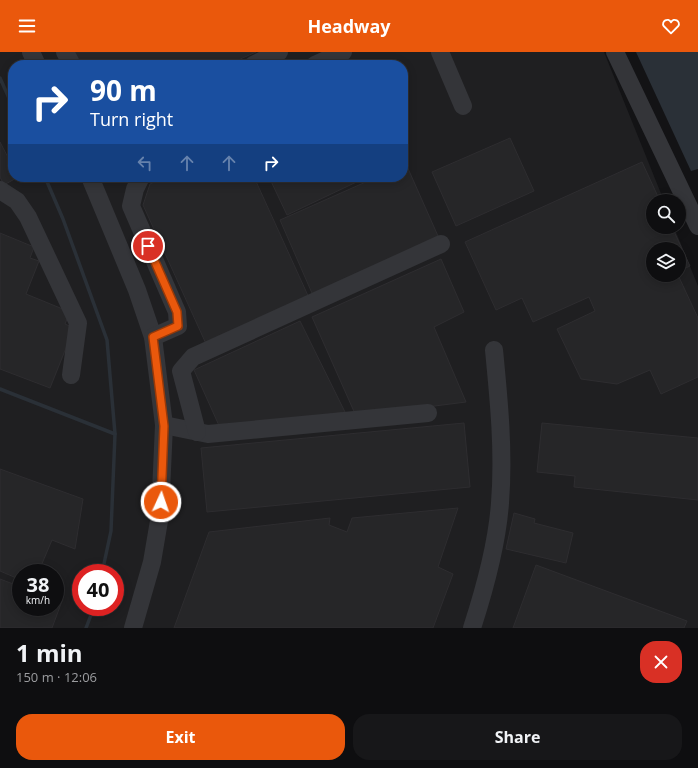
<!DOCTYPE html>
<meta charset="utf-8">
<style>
:root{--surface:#0e0e10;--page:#171719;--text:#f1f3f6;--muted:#9b9c9f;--line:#2e2e30;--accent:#ea580c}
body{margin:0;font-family:"Open Sans",sans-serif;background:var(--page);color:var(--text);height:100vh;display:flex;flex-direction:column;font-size:15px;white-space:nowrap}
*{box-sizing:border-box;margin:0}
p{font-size:13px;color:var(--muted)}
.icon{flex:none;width:22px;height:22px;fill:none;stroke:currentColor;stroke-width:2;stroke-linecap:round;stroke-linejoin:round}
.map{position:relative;height:576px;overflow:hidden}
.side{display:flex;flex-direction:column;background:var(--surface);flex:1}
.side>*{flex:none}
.top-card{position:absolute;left:8px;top:8px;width:400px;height:122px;border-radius:16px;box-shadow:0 2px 10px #0003,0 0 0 1px var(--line);background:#1a4fa0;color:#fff;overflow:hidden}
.tools{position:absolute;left:646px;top:142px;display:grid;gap:8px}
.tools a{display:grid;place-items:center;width:40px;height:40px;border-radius:50%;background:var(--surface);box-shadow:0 2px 10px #0003,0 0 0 1px var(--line);font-size:20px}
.speed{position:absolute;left:12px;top:512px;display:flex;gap:8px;font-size:20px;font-weight:700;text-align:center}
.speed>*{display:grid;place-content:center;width:52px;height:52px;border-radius:50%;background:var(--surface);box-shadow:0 2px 10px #0003,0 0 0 1px var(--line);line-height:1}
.speed small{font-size:10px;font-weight:400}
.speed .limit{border:6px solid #d22;background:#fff;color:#111}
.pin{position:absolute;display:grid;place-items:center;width:34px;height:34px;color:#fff;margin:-17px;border:2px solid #fff;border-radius:50%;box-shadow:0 1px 4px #0007}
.me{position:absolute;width:44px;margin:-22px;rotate:3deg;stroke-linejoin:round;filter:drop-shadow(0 0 3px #0008)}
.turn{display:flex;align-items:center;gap:14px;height:84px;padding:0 16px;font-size:18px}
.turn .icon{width:52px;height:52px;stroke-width:2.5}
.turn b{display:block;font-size:28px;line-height:34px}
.lanes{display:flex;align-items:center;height:38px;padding:0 16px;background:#0003;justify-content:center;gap:20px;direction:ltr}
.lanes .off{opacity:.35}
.round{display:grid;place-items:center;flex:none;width:42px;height:42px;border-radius:16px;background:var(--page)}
.summary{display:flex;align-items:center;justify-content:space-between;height:68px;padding:0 16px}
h1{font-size:24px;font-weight:700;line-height:30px}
.cta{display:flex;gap:8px;margin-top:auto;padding:8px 16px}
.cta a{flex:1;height:46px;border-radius:16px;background:var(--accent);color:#fff;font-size:16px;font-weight:700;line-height:46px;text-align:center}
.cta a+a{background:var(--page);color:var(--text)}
header{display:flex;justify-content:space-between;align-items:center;height:52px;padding:0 16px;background:var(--accent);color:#fff;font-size:18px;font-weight:700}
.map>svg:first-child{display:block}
.built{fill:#1f1f21;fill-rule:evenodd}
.water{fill:#2a3037}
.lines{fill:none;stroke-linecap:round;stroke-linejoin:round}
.stream{stroke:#2a3037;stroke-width:3.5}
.building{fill:#262628;stroke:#2e2d30}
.minor{stroke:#343539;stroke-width:18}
.route-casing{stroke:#983908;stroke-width:10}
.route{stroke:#ea580c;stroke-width:7}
</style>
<header><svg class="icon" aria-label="menu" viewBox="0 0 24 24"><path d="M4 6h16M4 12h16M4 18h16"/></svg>Headway<svg class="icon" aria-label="heart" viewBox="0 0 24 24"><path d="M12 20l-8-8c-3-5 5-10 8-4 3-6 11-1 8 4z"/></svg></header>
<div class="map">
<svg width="698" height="576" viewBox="0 0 698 576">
<rect width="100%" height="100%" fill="#131315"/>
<!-- built -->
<path class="built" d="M0 0H604L664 149H653V175H674L698 234V576H0ZM13 13H403V125H13ZM653 197H679V223H653ZM21 521H55V555H21ZM81 521H115V555H81Z"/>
<!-- water -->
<polygon class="water" points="636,0 698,0 698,117 691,119"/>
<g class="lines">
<!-- stream -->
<g class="stream">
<polyline points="0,26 13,55"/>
<polyline points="45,125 63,167 107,288 115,382 111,479 102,521"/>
<polyline points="0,337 115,382"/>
<polyline points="86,576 94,555"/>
</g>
</g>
<!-- building -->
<g class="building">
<polygon points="74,0 256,0 227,13 80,13"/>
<polygon points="510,86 534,139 456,174 432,120"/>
<polygon points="0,90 13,115 13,125 18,125 4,133 0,125"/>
<polygon points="642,110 660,149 653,149 653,175 672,175 690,214 679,219 679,197 653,197 653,223 678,223 698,266 698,325 661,342 650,318 617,332 581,327 557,277 595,259 589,245 533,270 522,246 496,258 465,190"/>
<polygon points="406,112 442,193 315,248 280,168 377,125 403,125 403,114"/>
<polygon points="166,125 254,125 310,248 207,294 143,153 150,132"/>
<polygon points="269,125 367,125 287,163"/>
<polygon points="0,181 34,195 30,206 39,209 26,242 70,260 65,272 74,276 50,336 0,317"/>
<polygon points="441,207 464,260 434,275 466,350 356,364 312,265"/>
<polygon points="300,269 345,360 221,378 194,318"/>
<polygon points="464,371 470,435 207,460 201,396"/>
<polygon points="542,371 698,386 698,448 574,435 575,424 537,420"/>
<polygon points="0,417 83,447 75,497 52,488 38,521 21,521 21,528 0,519"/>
<polygon points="458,456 438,515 453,522 433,576 174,576 209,480 330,466 329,473 347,480 352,466"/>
<polygon points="514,461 535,467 534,471 573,481 566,511 506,497"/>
<polygon points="536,513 687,569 684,576 513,576"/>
<polygon points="0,527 21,535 21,555 55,555 55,547 62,549 52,576 0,576"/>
</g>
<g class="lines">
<!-- minor -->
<g class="minor">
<polyline points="31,0 37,13"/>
<polyline points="65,0 72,13"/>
<polyline points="440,0 463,54"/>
<polyline points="615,0 698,174"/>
<polyline points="253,13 279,0"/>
<polyline points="315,13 343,0"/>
<polyline points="90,125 137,238 153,285 164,373 160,463 152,510 133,576"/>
<polyline points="141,125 135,137 131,154 177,260 178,274 153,285"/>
<polyline points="0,138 17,149 28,165 78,271 71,323"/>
<polyline points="164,373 208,382 428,361"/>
<polyline points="197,380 181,319 193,305 441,192"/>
<path d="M472 576C485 536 497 493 500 451 504 400 499 349 494 298"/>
</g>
</g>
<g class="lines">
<defs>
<polyline id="route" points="148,194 177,260 178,274 153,285 164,374 161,450"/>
</defs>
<!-- route casing -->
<use href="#route" class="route-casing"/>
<!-- route -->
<use href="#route" class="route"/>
</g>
</svg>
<div class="tools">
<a><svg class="icon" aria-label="search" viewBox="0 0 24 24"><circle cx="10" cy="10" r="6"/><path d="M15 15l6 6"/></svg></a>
<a><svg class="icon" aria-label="layers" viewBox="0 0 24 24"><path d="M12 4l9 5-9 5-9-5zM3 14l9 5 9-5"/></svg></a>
</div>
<div class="speed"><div>38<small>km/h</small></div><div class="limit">40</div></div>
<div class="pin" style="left:148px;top:194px;background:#d93025"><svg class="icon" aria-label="arrive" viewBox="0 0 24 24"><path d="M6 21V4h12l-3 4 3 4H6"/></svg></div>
<svg class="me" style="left:161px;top:450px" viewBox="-20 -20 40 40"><circle r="17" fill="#ea580c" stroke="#fff" stroke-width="3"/><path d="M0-11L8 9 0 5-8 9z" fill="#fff"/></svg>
<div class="top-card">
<div class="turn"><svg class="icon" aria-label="right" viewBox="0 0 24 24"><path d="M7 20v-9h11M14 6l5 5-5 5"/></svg><div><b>90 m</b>Turn right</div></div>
<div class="lanes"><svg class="icon off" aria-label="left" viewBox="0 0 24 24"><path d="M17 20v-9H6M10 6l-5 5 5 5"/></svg><svg class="icon off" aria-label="ahead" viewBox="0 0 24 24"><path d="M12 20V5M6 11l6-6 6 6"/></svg><svg class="icon off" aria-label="ahead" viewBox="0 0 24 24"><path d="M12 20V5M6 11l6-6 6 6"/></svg><svg class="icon" aria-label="right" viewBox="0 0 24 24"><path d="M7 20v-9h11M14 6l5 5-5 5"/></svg></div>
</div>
</div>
<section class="side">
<div class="summary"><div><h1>1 min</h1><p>150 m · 12:06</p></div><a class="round" style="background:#d93025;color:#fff"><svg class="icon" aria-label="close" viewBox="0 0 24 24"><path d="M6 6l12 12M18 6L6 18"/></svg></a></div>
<div class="cta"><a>Exit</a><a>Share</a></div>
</section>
